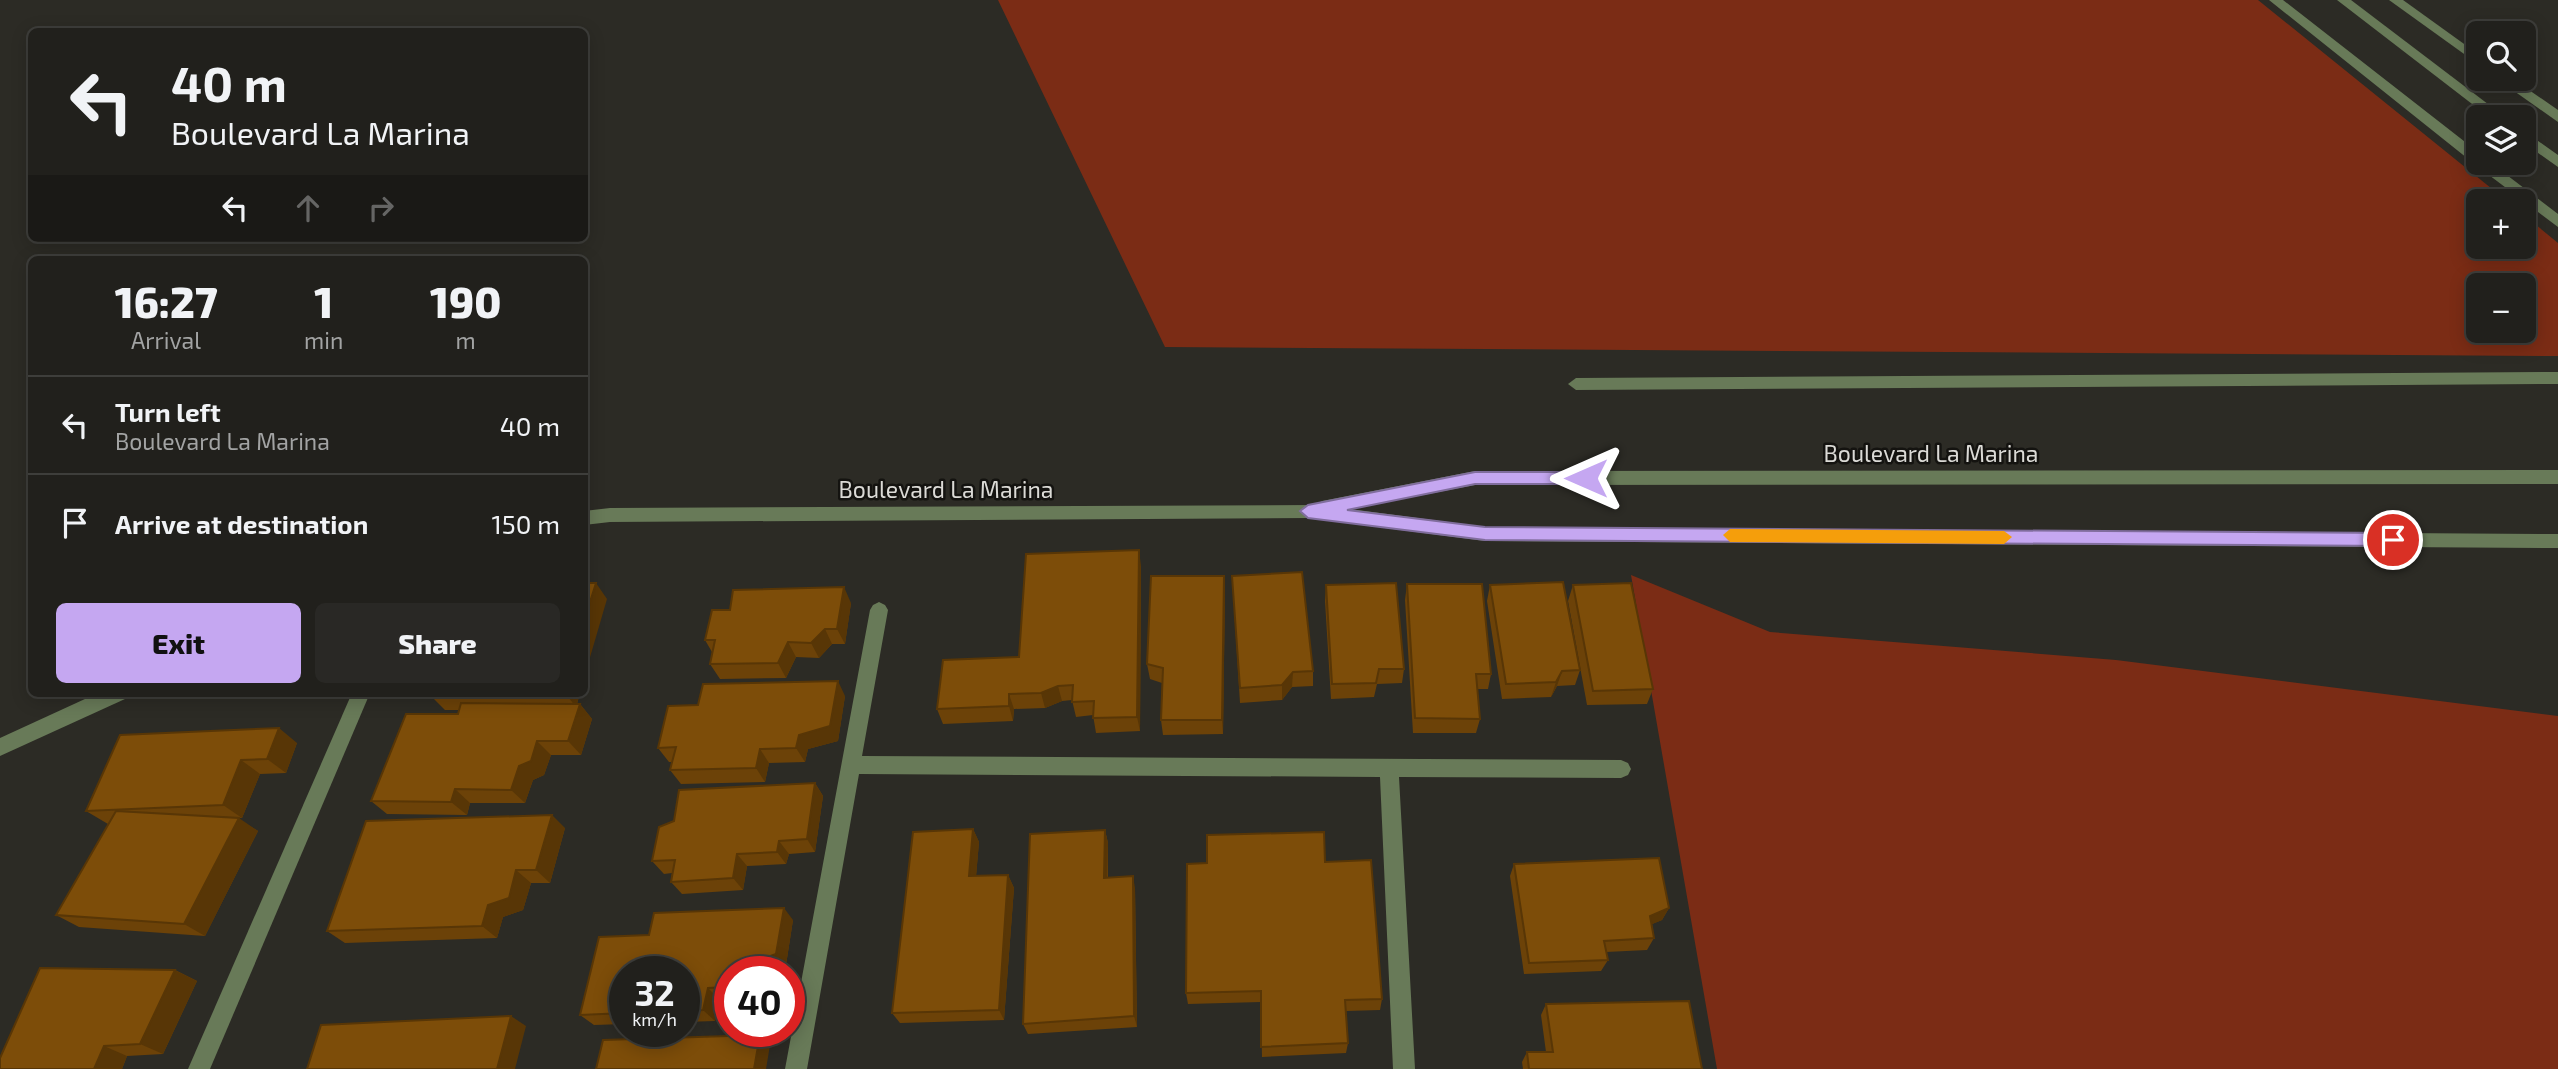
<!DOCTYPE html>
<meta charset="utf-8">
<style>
:root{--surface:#21201c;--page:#292825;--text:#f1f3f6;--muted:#a2a3a3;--line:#3e3e3b;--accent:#c5a7f1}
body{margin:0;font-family:"Exo 2",sans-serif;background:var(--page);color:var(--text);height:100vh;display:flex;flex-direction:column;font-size:26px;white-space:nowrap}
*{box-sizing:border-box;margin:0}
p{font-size:23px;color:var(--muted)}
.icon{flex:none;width:38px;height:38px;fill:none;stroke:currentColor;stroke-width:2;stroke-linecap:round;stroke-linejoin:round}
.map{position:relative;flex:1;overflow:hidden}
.details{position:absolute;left:28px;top:256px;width:560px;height:441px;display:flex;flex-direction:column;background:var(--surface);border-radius:10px;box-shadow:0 4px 18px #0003,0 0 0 2px var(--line)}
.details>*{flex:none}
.top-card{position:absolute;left:28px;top:28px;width:560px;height:214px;border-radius:10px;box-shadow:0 4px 18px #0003,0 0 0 2px var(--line);background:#21201c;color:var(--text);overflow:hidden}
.tools{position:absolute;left:2466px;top:21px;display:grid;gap:14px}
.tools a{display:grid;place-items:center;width:70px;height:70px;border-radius:10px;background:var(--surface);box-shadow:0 4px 18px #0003,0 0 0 2px var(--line);font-size:35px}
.speed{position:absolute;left:609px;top:956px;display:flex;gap:14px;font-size:35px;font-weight:700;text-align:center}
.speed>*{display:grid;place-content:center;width:91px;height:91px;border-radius:50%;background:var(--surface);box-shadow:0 4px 18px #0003,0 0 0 2px var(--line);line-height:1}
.speed small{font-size:18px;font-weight:400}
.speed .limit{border:10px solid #d22;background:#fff;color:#111}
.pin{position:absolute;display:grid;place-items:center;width:60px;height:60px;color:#fff;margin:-30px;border:4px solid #fff;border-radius:50%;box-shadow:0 2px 7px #0007}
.me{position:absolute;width:77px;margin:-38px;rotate:270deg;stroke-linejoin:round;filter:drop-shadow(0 0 5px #0008)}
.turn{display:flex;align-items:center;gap:24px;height:147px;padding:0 28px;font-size:32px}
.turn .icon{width:91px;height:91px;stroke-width:2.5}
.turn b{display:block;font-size:49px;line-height:60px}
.lanes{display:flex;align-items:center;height:66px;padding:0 28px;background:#0003;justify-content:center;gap:35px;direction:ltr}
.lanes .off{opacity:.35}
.eta{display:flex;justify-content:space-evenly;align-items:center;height:119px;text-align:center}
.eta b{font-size:42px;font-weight:800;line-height:49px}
.primary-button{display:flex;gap:14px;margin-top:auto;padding:14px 28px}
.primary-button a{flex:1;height:80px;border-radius:10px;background:var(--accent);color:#111;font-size:28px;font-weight:800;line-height:80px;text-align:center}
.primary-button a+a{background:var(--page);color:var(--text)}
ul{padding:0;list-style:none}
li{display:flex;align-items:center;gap:21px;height:98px;padding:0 28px;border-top:2px solid var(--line)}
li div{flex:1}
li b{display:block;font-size:26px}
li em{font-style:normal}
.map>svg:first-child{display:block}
.green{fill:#7b2c15;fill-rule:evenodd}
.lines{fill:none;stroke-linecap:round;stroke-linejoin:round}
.minor{fill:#687a58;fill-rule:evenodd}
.wall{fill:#6c4208}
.shaded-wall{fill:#583606}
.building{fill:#7d4d09;stroke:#583606;stroke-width:2}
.route{fill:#c5a7f1;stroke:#806d9d;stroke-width:2}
.slow{fill:#f59e0b}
.labels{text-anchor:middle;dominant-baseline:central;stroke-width:5;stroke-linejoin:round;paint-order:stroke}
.street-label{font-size:23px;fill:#dbdad6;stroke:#141310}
</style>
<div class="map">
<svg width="2558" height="1069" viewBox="0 0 2558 1069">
<rect width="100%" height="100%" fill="#2c2b25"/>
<!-- green -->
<g class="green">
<path d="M998 0H2258L2507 201H2478V247H2524V215L2558 243V356L1165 347ZM2478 285H2524V331H2478Z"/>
<polygon points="1631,575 1770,632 2116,660 2558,716 2558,1069 1717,1069"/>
</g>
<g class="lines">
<!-- minor -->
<g class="minor">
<polygon points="2269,0 2283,0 2478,152 2478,163 2491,163 2558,214 2558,227 2477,166"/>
<polygon points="2337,0 2351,0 2505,117 2489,117"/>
<polygon points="2389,0 2403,0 2478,54 2478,64"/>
<polygon points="2497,79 2513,79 2558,110 2558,122"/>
<polygon points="2524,131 2558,155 2558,167 2524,143"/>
<polygon points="2558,372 2558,384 1576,390 1568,384 1576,378"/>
<polygon points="2558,470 2558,484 1475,485 1350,509 1485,527 2558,534 2558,548 1485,541 1308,518 610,522 584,525 584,511 610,508 1315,505 1322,501 1475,471"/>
<polygon points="879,602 885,605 888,610 862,756 1621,760 1628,763 1631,769 1628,775 1621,778 1399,777 1415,1069 1393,1069 1380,777 859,774 807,1069 785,1069 870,610 873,605"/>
<polygon points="98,693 127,693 125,699 0,756 0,738"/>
<polygon points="352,693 370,693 210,1069 188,1069"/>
</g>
</g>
<!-- wall -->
<g class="wall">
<polygon points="1141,566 1140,731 1096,733 1093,715 1076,717 1072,700 1062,701 1045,708 1014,709 1013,721 943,724 937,709 1019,657"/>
<polygon points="1224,576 1225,591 1223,734 1163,735 1161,720 1162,683 1150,679 1147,664"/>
<polygon points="1232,576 1313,671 1313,686 1292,687 1282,700 1240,703"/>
<polygon points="1407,584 1491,674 1488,689 1477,689 1480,719 1476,733 1413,733 1405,600"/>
<polygon points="1326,585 1404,669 1402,683 1377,684 1374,697 1331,699 1325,601"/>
<polygon points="1490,585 1580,670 1575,685 1557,686 1551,697 1502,699 1487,601"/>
<polygon points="1573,585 1653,689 1647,704 1587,705 1568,601"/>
<polygon points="851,603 845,644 832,644 819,658 796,657 786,678 720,679 710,664 712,652 705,640"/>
<polygon points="431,693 580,693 577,704 580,704 592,719 581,755 551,755 544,775 533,780 525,803 470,803 467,815 387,814 371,801 458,714 459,710 445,710 430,695"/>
<polygon points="845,696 838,741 808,749 805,762 769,763 765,782 681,784 670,770 673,762 669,762 658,748 698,705"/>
<polygon points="120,735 297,743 286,773 260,774 242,818 237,818 258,831 205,936 79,927 56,915 108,824 86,811"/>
<polygon points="815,783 823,796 815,852 789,854 786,864 747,866 743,890 682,894 671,882 672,873 664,874 652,861"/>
<polygon points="565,828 550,883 531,883 523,910 503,917 497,938 345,943 327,931"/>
<polygon points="973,829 979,842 976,876 1008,875 1014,888 1004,1020 900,1023 892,1013"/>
<polygon points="1105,830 1108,843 1108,878 1135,888 1137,1027 1028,1034 1023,1024"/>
<polygon points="1325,862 1382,999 1380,1010 1346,1011 1348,1043 1346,1053 1262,1057 1261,1002 1188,1004 1186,993"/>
<polygon points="1514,864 1669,908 1662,920 1652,924 1654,938 1647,950 1606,952 1608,960 1601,971 1524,974 1510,876"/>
<polygon points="793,920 786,965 730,971 730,999 719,999 715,1021 684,1022 684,971 625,971 625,1024 594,1025 580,1015 649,935"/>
<polygon points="175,970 197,981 163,1054 127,1056 122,1069 0,1069"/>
<polygon points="1546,1004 1702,1069 1523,1069 1522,1062 1527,1052 1546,1052 1541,1015"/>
</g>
<!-- shaded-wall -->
<g class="shaded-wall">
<polygon points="1139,550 1141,566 1140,731 1137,717"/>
<polygon points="1224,576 1225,591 1223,734 1222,720"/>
<polygon points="596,583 607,599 584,678 584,621"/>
<polygon points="844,587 851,603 845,644 837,629"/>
<polygon points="825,629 832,644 819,658 811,643"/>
<polygon points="788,642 796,657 786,678 778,663"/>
<polygon points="1562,671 1557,686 1551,697 1556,682"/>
<polygon points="1293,672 1292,687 1282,700 1282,685"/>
<polygon points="838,681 845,696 838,741 808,749 805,762 796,748 799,735"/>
<polygon points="1058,686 1062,701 1045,708 1041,693"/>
<polygon points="565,693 580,693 576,707"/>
<polygon points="1009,694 1014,709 1013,721 1009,706"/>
<polygon points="580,704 592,719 581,755 568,741"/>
<polygon points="279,728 297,743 286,773 267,759"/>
<polygon points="537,741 551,755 544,775 533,780 525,803 511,790 519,766"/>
<polygon points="760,749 769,763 765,782 756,768"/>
<polygon points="241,760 260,774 242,818 223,805"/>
<polygon points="815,783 823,796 815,852 807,839"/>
<polygon points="455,789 470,803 467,815 451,802"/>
<polygon points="552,815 565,828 550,883 536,870"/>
<polygon points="239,818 258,831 205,936 184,924"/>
<polygon points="973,829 979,842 975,889 969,876"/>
<polygon points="1105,830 1108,843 1107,890 1104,878"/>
<polygon points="779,841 789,854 786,864 777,852"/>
<polygon points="737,854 747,866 743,890 733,878"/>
<polygon points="516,870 531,883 523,910 503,917 497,938 482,926 488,905"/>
<polygon points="1008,875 1014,888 1004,1020 999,1010"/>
<polygon points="1133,876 1135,888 1137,1027 1134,1016"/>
<polygon points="784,908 793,920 786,965 768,971 746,971 748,964"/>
<polygon points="1669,908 1662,920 1643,928 1650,916"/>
<polygon points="175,970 197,981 163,1054 140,1044"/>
<polygon points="708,988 719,999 715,1021 703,1010"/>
<polygon points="511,1016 526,1026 515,1069 497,1069"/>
<polygon points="760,1035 770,1045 766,1069 754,1069"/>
<polygon points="104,1046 127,1056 122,1069 94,1069"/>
</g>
<!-- building -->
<g class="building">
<polygon points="1139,550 1137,717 1093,718 1094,701 1072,702 1073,685 1058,686 1041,693 1009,694 1009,706 937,709 943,660 1019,657 1026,554"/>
<polygon points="1302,572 1313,671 1293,672 1282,685 1240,688 1232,576"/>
<polygon points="1151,576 1224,576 1222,720 1161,720 1163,668 1147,664"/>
<polygon points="1563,582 1580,670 1562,671 1556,682 1506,684 1490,585"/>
<polygon points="584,583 596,583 584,621"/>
<polygon points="1396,583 1404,669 1379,669 1376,683 1332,684 1326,585"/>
<polygon points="1631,583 1653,689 1593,691 1573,585"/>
<polygon points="1407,584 1482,584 1491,674 1476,674 1480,719 1415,718"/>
<polygon points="844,587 837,629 825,629 811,643 788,642 778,663 710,664 715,640 705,640 712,610 730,610 733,590"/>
<polygon points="838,681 830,726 799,735 796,748 760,749 756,768 670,770 676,747 658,748 668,706 698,705 703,684"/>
<polygon points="431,693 524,693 430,695"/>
<polygon points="461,703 580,704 568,741 537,741 531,761 519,766 511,790 455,789 451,802 371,801 406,714 458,714"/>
<polygon points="279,728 267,759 241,760 223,805 86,811 120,735"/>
<polygon points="815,783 807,839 779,841 777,852 737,854 733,878 671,882 675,860 652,861 659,827 674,821 679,790"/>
<polygon points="116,811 239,818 184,924 56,915"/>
<polygon points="552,815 536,870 516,870 509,898 488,905 482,926 327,931 366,821"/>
<polygon points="973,829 969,876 1008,875 999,1010 892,1013 913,832"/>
<polygon points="1105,830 1104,878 1133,876 1134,1016 1023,1024 1030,834"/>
<polygon points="1324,832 1325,862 1371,860 1382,999 1345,1000 1348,1043 1261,1047 1261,991 1186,993 1187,864 1207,863 1207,835"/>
<polygon points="1659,858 1669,908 1650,916 1654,938 1604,941 1608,960 1529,963 1514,864"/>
<polygon points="784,908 776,954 748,964 746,971 730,971 730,987 708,988 703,1010 684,1011 684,971 625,971 625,1013 580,1015 599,937 649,935 654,913"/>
<polygon points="40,968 175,970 140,1044 104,1046 94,1069 0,1069 0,1058"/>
<polygon points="1689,1001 1702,1069 1529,1069 1527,1052 1553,1052 1546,1004"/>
<polygon points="511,1016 497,1069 307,1069 321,1025"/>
<polygon points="760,1035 754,1069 596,1069 603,1040"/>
</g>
<!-- route -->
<polygon class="route" points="1475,472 1586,472 1594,478 1586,484 1475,484 1347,510 1485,527 2393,533 2401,540 2393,546 1485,540 1308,518 1300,511 1308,505"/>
<!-- slow -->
<polygon class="slow" points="1730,529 2004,531 2012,537 2004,544 1730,542 1723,535"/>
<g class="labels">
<!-- street labels -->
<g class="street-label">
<text x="1931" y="453">Boulevard La Marina</text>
<text x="946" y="489">Boulevard La Marina</text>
</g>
</g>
</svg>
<div class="tools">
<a><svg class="icon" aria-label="search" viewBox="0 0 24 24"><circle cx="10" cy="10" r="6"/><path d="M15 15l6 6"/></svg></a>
<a><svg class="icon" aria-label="layers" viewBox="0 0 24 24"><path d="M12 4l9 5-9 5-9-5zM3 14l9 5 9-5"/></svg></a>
<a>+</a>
<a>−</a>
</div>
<div class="speed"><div>32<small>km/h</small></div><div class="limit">40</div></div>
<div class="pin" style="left:2393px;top:540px;background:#d93025"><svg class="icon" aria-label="arrive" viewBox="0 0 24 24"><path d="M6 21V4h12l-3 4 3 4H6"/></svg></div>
<svg class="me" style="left:1586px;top:478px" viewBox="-20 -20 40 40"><path d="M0-17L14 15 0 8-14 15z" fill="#c5a7f1" stroke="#fff" stroke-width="4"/></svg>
<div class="top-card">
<div class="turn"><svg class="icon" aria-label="left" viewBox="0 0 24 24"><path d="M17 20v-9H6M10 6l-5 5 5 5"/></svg><div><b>40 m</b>Boulevard La Marina</div></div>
<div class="lanes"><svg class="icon" aria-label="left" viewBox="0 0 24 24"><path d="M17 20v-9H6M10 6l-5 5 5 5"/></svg><svg class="icon off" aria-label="ahead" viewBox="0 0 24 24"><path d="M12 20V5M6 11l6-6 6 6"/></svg><svg class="icon off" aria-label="right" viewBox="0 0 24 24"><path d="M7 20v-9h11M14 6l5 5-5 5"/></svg></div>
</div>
<section class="details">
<div class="eta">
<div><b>16:27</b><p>Arrival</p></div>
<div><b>1</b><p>min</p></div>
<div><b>190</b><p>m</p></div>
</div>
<ul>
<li><svg class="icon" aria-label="left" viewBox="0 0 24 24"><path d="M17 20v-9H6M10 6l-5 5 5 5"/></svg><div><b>Turn left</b><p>Boulevard La Marina</p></div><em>40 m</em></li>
<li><svg class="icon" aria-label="arrive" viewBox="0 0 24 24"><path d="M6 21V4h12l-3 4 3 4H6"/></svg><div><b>Arrive at destination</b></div><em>150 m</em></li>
</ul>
<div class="primary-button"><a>Exit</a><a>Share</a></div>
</section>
</div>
